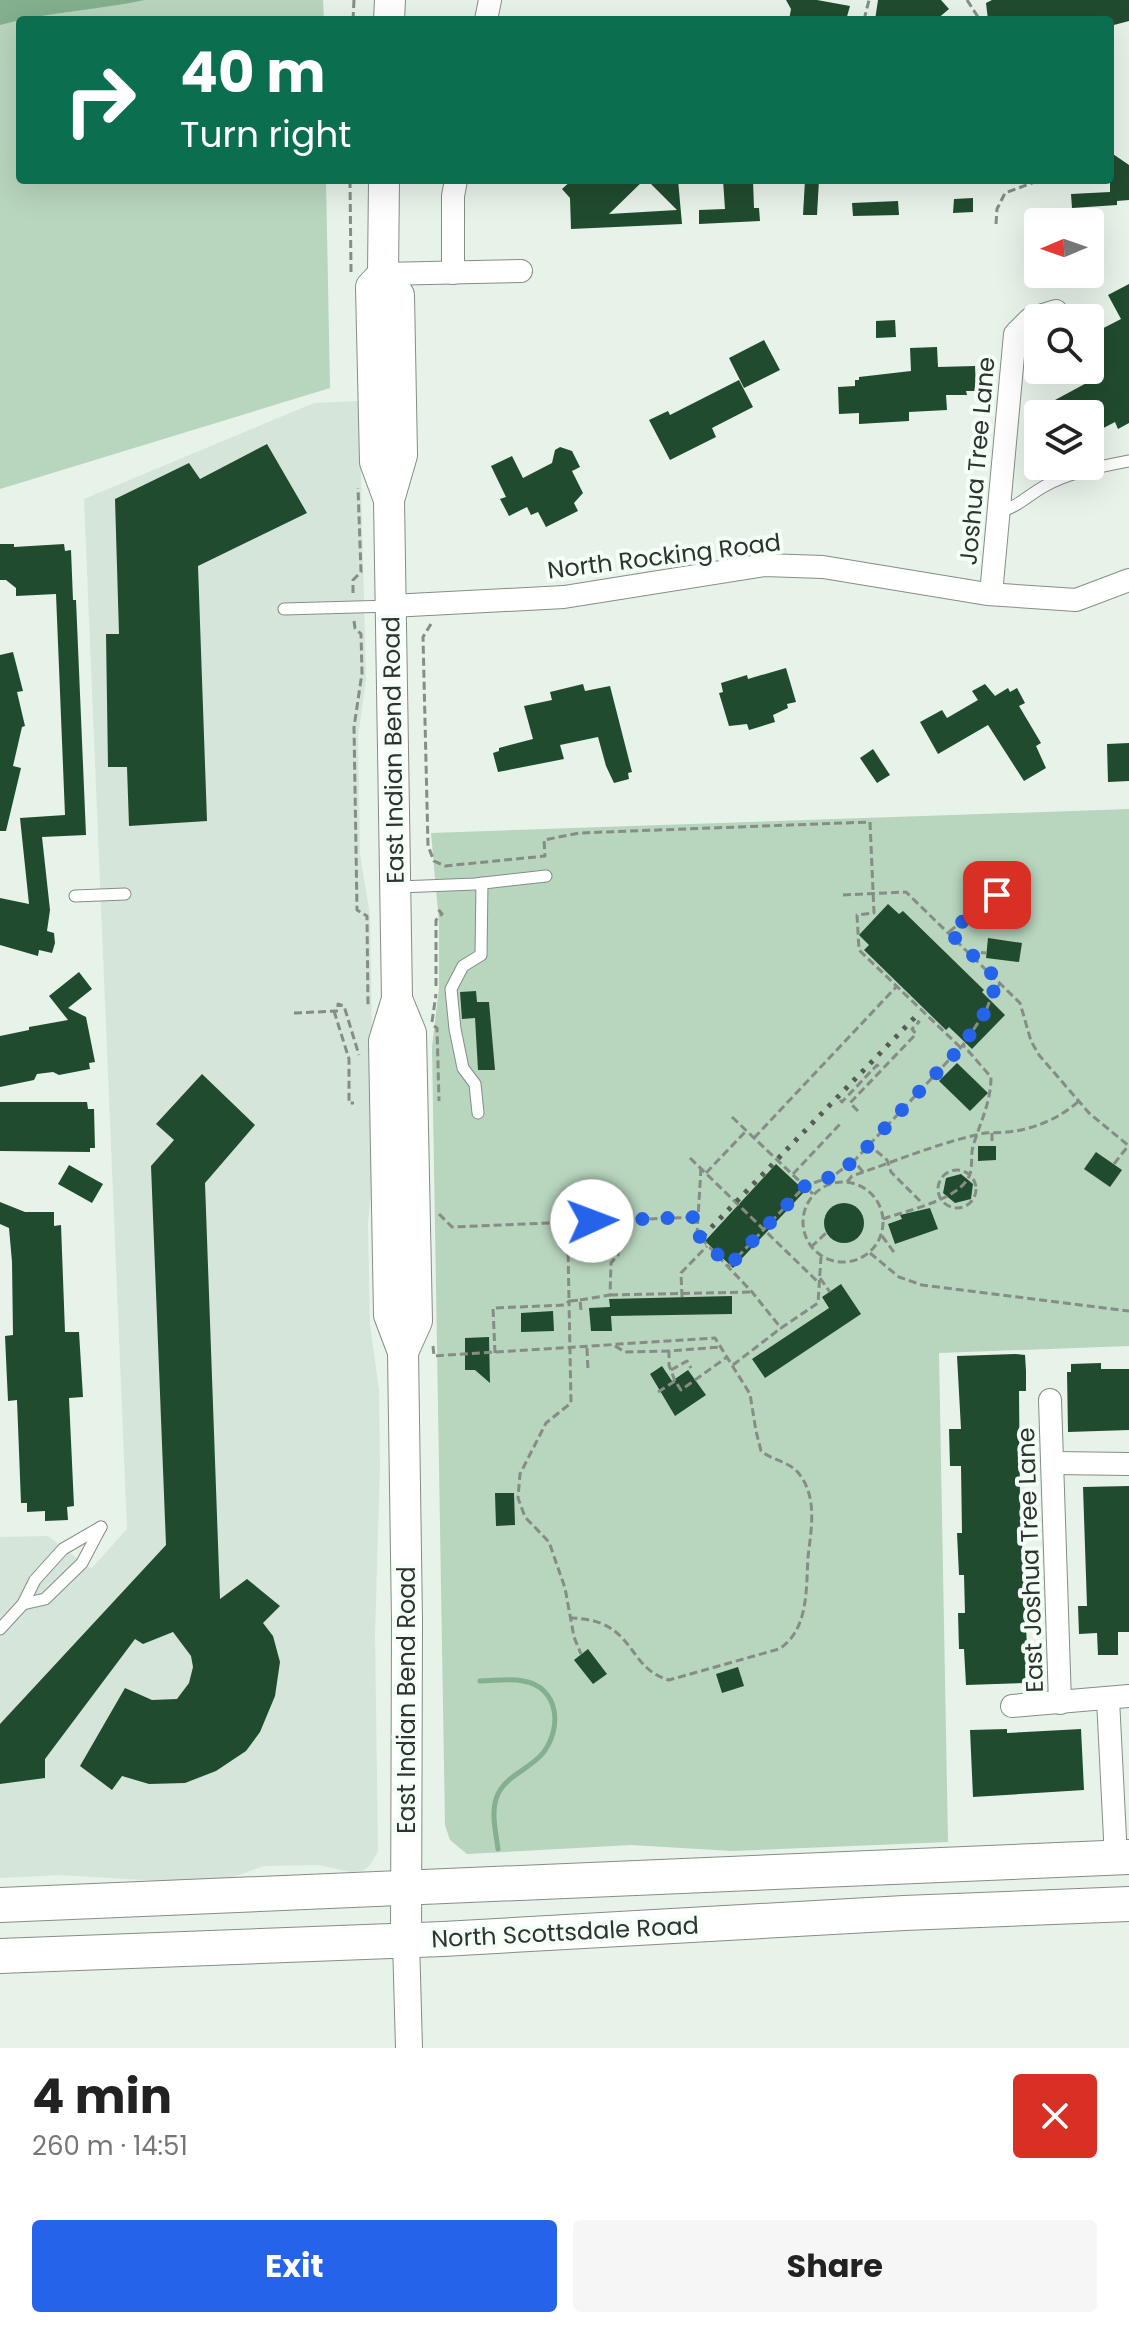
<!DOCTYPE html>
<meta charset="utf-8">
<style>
:root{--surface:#fff;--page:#f6f6f6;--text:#222;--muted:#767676;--accent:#2563eb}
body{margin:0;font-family:Poppins,sans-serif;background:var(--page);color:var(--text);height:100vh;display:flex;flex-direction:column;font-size:30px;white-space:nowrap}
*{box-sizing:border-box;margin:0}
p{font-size:26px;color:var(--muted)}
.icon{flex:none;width:44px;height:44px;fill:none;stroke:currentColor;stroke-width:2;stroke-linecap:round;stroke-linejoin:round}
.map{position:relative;height:2048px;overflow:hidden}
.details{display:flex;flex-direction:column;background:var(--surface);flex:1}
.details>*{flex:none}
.guide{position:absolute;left:16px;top:16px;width:1098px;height:168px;border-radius:8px;box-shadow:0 8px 32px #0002;background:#0b6e4f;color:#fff;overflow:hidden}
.needle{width:52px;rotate:268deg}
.buttons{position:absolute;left:1024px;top:208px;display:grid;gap:16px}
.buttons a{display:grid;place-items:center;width:80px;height:80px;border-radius:8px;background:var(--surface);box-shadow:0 8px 32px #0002;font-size:40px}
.pin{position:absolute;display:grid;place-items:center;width:68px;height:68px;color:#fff;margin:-34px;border-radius:16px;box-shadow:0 4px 12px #0006}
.me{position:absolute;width:88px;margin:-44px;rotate:88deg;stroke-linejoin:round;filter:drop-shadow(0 0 6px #0008)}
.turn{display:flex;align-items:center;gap:28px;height:168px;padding:0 32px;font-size:36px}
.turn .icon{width:104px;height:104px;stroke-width:2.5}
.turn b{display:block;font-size:56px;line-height:68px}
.round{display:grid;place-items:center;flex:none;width:84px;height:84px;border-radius:8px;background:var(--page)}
.overview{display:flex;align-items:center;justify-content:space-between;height:136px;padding:0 32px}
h1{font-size:48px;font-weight:700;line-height:60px}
.cta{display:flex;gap:16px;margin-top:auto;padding:16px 32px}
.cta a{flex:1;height:92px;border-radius:8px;background:var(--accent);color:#fff;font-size:32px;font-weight:700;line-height:92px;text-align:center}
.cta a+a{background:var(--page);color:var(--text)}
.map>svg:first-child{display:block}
.built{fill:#d5e5d9}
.green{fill:#b8d5be}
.water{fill:#84b08f}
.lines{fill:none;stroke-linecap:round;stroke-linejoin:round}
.stream{stroke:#84b08f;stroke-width:5}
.building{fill:#214b2f}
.service-casing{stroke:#848e86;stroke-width:13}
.minor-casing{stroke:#848e86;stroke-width:24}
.tertiary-casing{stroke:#848e86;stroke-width:28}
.secondary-casing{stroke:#848e86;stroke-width:32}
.primary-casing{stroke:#848e86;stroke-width:36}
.path{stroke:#858d86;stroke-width:3;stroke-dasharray:8 4;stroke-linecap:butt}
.service{stroke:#fff;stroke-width:11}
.minor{stroke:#fff;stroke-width:22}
.tertiary{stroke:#fff;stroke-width:26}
.secondary{stroke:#fff;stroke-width:30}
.primary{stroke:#fff;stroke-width:34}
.rail{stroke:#565d57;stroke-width:5;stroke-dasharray:4 8;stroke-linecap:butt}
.route{stroke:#2563eb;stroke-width:14;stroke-dasharray:0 25.2}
.labels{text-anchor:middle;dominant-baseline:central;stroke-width:8;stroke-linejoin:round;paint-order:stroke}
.street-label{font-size:24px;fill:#2e332f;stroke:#f4fff7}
</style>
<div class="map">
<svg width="1129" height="2048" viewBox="0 0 1129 2048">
<rect width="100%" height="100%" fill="#e7f2e9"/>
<!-- built -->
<polygon class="built" points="359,401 366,680 358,736 360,854 370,916 374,1156 368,1225 370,1325 379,1390 380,1464 375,1635 378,1851 370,1865 362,1871 351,1872 318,1865 264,1866 230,1878 161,1881 60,1875 0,1878 0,1537 48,1536 91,1569 127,1529 84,499 314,403"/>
<!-- green -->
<g class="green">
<polygon points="0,0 323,0 324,20 20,20 20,180 326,180 330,388 0,489"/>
<polygon points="1129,809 1129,1346 939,1353 948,1842 732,1851 631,1845 467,1854 450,1840 445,1825 432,1047 439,988 439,923 431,833"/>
</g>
<!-- water -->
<path class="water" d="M0 0H145C97 10 47 12 0 25Z"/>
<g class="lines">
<!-- stream -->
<path class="stream" d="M480 1681C494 1681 510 1678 523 1681 560 1687 562 1729 543 1753 530 1769 507 1775 498 1794 490 1810 496 1833 498 1849"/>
</g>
<!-- building -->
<g class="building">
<polygon points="786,0 817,0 850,6 846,20 789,20 791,9"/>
<polygon points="878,0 941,0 949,9 936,20 875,20"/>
<polygon points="992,0 1129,0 1129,21 1110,26 1110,20 988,20 986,3"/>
<polygon points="1110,152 1129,165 1129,200 1117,201 1117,205 1072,208 1071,194 1110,192"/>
<polygon points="572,180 644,180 609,214 677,210 647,180 678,180 682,224 571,229 570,198 562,189"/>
<polygon points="723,180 753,180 754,208 759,208 760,221 699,224 699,210 725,209"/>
<polygon points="805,180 819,180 817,215 803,215"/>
<polygon points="973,198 973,212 953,213 954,199"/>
<polygon points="898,201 899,215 853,216 852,203"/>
<polygon points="1129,284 1129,423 1118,429 1115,422 1090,435 1090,414 1063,414 1055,400 1094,379 1090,373 1090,335 1121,319 1108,295"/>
<polygon points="895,320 896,337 876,338 876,321"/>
<polygon points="764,340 780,370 744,388 729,358"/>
<polygon points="937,347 938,367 975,366 976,391 966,391 967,395 946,395 947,410 909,412 909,421 859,424 859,413 839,414 838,387 855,386 855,380 859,380 859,377 911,371 910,348"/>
<polygon points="739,380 753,407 712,428 716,437 670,460 649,420 668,411 670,415"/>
<polygon points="267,444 307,513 198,566 207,821 129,826 127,767 108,767 106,634 119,634 115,499 189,463 200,479"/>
<polygon points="560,447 572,451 580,467 572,471 583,493 574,503 578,511 546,527 538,512 531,515 527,507 509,516 500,499 506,497 491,466 512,456 523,478 552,463 555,450"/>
<polygon points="0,544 14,544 14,547 64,544 65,551 71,550 73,600 76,600 86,835 42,837 50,910 47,931 54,933 55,943 52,953 39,950 38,956 0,945 0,898 29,904 20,818 65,815 56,594 16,596 16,588 6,580 0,580"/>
<polygon points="13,652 23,691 17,692 25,726 22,727 13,766 21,768 6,831 0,831 0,655"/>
<polygon points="786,668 796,702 787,704 788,708 773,715 775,722 749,730 747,724 729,726 719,693 723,692 721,683 747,675 748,679"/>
<polygon points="583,684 585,691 610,686 632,772 628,773 629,779 614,783 606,766 598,737 560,745 564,759 498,772 493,753 499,751 499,748 533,739 524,706 552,700 550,692"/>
<polygon points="985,684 995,696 1008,688 1010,692 1017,688 1025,703 1019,706 1041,743 1036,746 1046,768 1024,781 988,725 938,754 920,722 942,710 947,718 978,700 972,691"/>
<polygon points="1129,743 1129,781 1108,782 1107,744"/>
<polygon points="873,749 890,775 877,783 860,758"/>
<polygon points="888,904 899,914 903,911 984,990 982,992 1005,1015 972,1049 949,1027 946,1030 864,950 869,945 859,935"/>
<polygon points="988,938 1022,943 1019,962 986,958"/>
<polygon points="79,972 92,989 68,1008 86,1017 95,1062 89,1063 90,1069 59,1075 53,1072 37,1074 34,1080 0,1087 0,1036 29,1030 29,1027 68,1020 49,996"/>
<polygon points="476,991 477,1002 489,1002 495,1070 478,1070 475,1018 462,1019 460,992"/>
<polygon points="957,1063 988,1093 970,1111 939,1081"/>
<polygon points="202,1074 255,1125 205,1183 220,1599 247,1579 280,1606 263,1623 273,1636 280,1662 275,1696 260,1732 246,1751 216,1771 185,1783 149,1784 122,1776 112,1790 80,1766 125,1688 152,1700 177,1699 189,1683 193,1667 191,1656 173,1632 143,1644 135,1639 45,1759 45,1778 0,1784 0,1724 166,1545 151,1166 174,1140 156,1124"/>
<polygon points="0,1102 87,1102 88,1109 94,1109 95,1148 90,1148 90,1152 0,1151"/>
<polygon points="978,1146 996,1146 996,1160 978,1161"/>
<polygon points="1096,1152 1122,1170 1110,1187 1084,1169"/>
<polygon points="776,1164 805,1191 733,1268 705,1241"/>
<polygon points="69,1165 103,1184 92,1203 58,1184"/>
<polygon points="961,1174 973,1184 971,1199 955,1203 943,1193 946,1178"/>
<polygon points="0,1202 25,1212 54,1212 54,1226 61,1225 65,1332 79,1332 83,1397 69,1398 74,1506 67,1507 68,1520 45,1521 45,1511 27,1512 27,1503 21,1503 17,1400 8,1401 7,1380 5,1336 13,1335 12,1262 9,1228 0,1224"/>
<circle cx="844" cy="1223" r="20"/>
<polygon points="930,1208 938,1229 895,1244 888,1224 902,1219 900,1215"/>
<polygon points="841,1284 861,1314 765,1378 752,1359 829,1308 822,1297"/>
<polygon points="732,1296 732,1314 611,1316 612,1331 591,1331 589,1308 610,1307 609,1299"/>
<polygon points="553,1311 554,1331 521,1332 521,1313"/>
<polygon points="489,1337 490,1383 475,1370 465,1370 465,1338"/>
<polygon points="1015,1354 1025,1355 1026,1371 1026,1391 1019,1391 1020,1501 1027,1647 1025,1683 966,1685 964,1649 959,1649 958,1613 965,1613 964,1575 959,1575 957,1533 962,1533 961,1466 950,1466 949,1429 961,1429 957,1356"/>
<polygon points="1101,1363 1101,1369 1129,1369 1129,1430 1068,1432 1067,1372 1071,1372 1071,1364"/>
<polygon points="662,1366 672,1381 688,1370 706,1395 675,1416 650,1374"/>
<polygon points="1129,1486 1129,1632 1118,1632 1118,1655 1098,1655 1097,1633 1079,1634 1078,1606 1087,1606 1083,1487"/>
<polygon points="495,1493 514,1493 515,1525 496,1526"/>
<polygon points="588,1649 607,1674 593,1684 574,1660"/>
<polygon points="738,1667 744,1686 722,1693 716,1674"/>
<polygon points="1007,1729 1007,1733 1081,1729 1084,1790 973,1797 970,1730"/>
</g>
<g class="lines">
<defs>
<g id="service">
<path d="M999 512C1019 506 1026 497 1043 487 1066 473 1103 466 1129 461"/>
<polyline points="284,609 391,606"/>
<polyline points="399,887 475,884 546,876"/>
<polyline points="75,896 125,894"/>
<polyline points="478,1113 475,1084 463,1068 455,1029 451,989 463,966 481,955 482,883"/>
<polyline points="23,1604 45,1599 82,1563 101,1527"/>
<polyline points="0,1629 23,1604 35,1580 63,1549 101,1527"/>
</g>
<g id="minor">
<polyline points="486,20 490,0"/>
<polyline points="453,273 453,196 456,180"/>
<polyline points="383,274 521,271"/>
<polyline points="991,594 1015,334 1030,319 1056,311"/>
<polyline points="391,606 564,597 764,565 823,567 987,594 1076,600 1129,580"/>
<polyline points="1050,1400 1060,1703"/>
<polyline points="1054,1463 1129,1464"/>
<polyline points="1108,1699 1116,1858"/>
<polyline points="1012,1706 1129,1696"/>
</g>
<polyline id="tertiary" points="406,1940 409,2048"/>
<g id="secondary">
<polyline points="389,20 390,0"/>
<polyline points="384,180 383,274 399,295 402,455 389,500 397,999 384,1041 389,1315 403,1352 407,1621 406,1940"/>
<polyline points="383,274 371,287 375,462 389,500"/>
<polyline points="397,999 411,1033 415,1226 417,1321 403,1352"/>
</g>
<g id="primary">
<polyline points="0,1905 1129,1857"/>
<polyline points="0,1956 443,1939 904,1913 1129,1904"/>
</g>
</defs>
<!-- service casing -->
<use href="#service" class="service-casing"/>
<!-- minor casing -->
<use href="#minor" class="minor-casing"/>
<!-- tertiary casing -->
<use href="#tertiary" class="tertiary-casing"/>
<!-- secondary casing -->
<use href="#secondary" class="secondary-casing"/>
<!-- primary casing -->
<use href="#primary" class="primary-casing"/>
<!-- path -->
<g class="path">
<polyline points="967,0 980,20"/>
<polyline points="353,20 354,0"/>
<polyline points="864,20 869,0"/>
<polyline points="350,180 351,272"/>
<polyline points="996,224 997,209 1005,193 1040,180"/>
<polyline points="353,593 353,580 361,572 358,488"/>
<polyline points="354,621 355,628 361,634 362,673 354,727 357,910 367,916 368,1005"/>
<polyline points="431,624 423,637 428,846 434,861 445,866 545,856 544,840 579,833 870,822 874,913 857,915 859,950 960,1047"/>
<polyline points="843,895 906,892 1020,1003 1031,1041 1039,1055 1089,1113 1129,1146"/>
<polyline points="949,932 982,905 1010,887"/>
<polyline points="969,951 986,953"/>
<polyline points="436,986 436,920 442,914 438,909"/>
<polyline points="334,1011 349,1059 349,1103 354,1103"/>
<polyline points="294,1013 338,1011 338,1004 344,1006 359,1055"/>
<polyline points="432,1022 436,994"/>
<polyline points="434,1026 437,1028 439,1101"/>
<polyline points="840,1100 842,1102 877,1065 881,1069"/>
<polyline points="858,1111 850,1103 916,1034 912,1029 919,1022 917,1021"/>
<polyline points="732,1117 813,1194"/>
<polyline points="754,1138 897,986"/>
<polyline points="992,1141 992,1133"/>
<polyline points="867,1143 887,1160 891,1172 923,1204"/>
<polyline points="690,1158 820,1284"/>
<polyline points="1114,1164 1128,1146"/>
<polyline points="701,1168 697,1234 752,1292 781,1328 818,1303 821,1257"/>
<circle cx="957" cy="1189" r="19"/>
<polyline points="863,1172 854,1161 963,1045 986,1011 993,992 1001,983"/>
<polyline points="706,1173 746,1131"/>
<polyline points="793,1174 841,1123"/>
<circle cx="843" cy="1222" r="40"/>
<path d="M847 1182 852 1176C893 1162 933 1145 976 1135 986 1132 996 1133 1007 1132 1033 1130 1060 1118 1079 1101"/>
<polyline points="567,1194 569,1301 580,1300 581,1310"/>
<polyline points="439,1214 452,1227 697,1217"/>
<path d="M883 1219C907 1210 961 1200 970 1174 973 1165 970 1153 974 1143 981 1121 991 1101 991 1077L963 1045"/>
<polyline points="882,1236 896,1255"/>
<polyline points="811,1247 826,1233"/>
<polyline points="870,1253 899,1277 922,1285 1129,1311"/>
<polyline points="729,1266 805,1186 833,1176 852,1162"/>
<polyline points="820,1278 830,1292"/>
<polyline points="610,1295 750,1292"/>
<polyline points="682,1297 681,1273 707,1246"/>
<polyline points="580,1300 610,1295 611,1263 618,1255 617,1221"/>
<path d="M433 1346 434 1356 715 1338 750 1394 756 1431 761 1451C775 1462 792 1461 802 1478 817 1501 811 1531 808 1557 806 1588 809 1630 779 1649L669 1680C625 1668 637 1619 570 1618"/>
<polyline points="615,1346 625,1352 669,1351"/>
<polyline points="587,1348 588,1371"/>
<polyline points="495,1353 493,1308 565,1305 569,1301 571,1403 546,1423 520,1474 518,1498 525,1517 549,1542 565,1588 574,1637 581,1654"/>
<polyline points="733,1365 781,1328"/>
<polyline points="671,1370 687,1361 691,1368"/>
<polyline points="675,1381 669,1365 669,1351 721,1347"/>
<polyline points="658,1392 675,1381 681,1390 727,1357"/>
</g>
<!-- service -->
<use href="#service" class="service"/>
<!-- minor -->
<use href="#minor" class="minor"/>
<!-- tertiary -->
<use href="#tertiary" class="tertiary"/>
<!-- secondary -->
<use href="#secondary" class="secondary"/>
<!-- primary -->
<use href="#primary" class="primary"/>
<!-- rail -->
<polyline class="rail" points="703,1236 920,1012"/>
</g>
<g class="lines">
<!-- route -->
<polyline class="route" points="592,1221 697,1217 697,1234 729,1266 805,1186 833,1176 854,1161 963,1045 986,1011 993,992 1001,983 949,932 997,895"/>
</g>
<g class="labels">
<!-- street labels -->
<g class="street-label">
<text transform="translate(977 461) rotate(-85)">Joshua Tree Lane</text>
<text transform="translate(664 556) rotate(-7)">North Rocking Road</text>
<text transform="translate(393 750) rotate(-91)">East Indian Bend Road</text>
<text transform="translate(1030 1560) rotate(-92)">East Joshua Tree Lane</text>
<text transform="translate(406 1700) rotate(-90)">East Indian Bend Road</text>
<text transform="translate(565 1932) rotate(-3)">North Scottsdale Road</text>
</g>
</g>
</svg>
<div class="buttons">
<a><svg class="needle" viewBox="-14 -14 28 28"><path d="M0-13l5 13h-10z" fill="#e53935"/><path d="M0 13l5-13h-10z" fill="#767676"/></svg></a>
<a><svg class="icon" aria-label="search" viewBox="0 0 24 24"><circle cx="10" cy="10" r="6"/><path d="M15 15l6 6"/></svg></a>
<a><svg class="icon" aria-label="layers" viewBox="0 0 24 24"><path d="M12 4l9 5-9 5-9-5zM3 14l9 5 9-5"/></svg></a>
</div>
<div class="pin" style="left:997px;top:895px;background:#d93025"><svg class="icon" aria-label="arrive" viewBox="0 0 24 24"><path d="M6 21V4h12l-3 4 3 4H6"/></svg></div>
<svg class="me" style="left:592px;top:1221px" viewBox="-20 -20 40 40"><circle r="19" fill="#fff"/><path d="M0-13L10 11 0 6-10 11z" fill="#2563eb"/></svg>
<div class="guide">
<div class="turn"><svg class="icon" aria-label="right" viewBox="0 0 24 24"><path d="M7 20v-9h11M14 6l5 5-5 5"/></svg><div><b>40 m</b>Turn right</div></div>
</div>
</div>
<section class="details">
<div class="overview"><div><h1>4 min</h1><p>260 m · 14:51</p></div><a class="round" style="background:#d93025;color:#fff"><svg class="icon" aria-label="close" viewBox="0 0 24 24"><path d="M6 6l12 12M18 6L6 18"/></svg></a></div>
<div class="cta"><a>Exit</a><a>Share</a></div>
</section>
